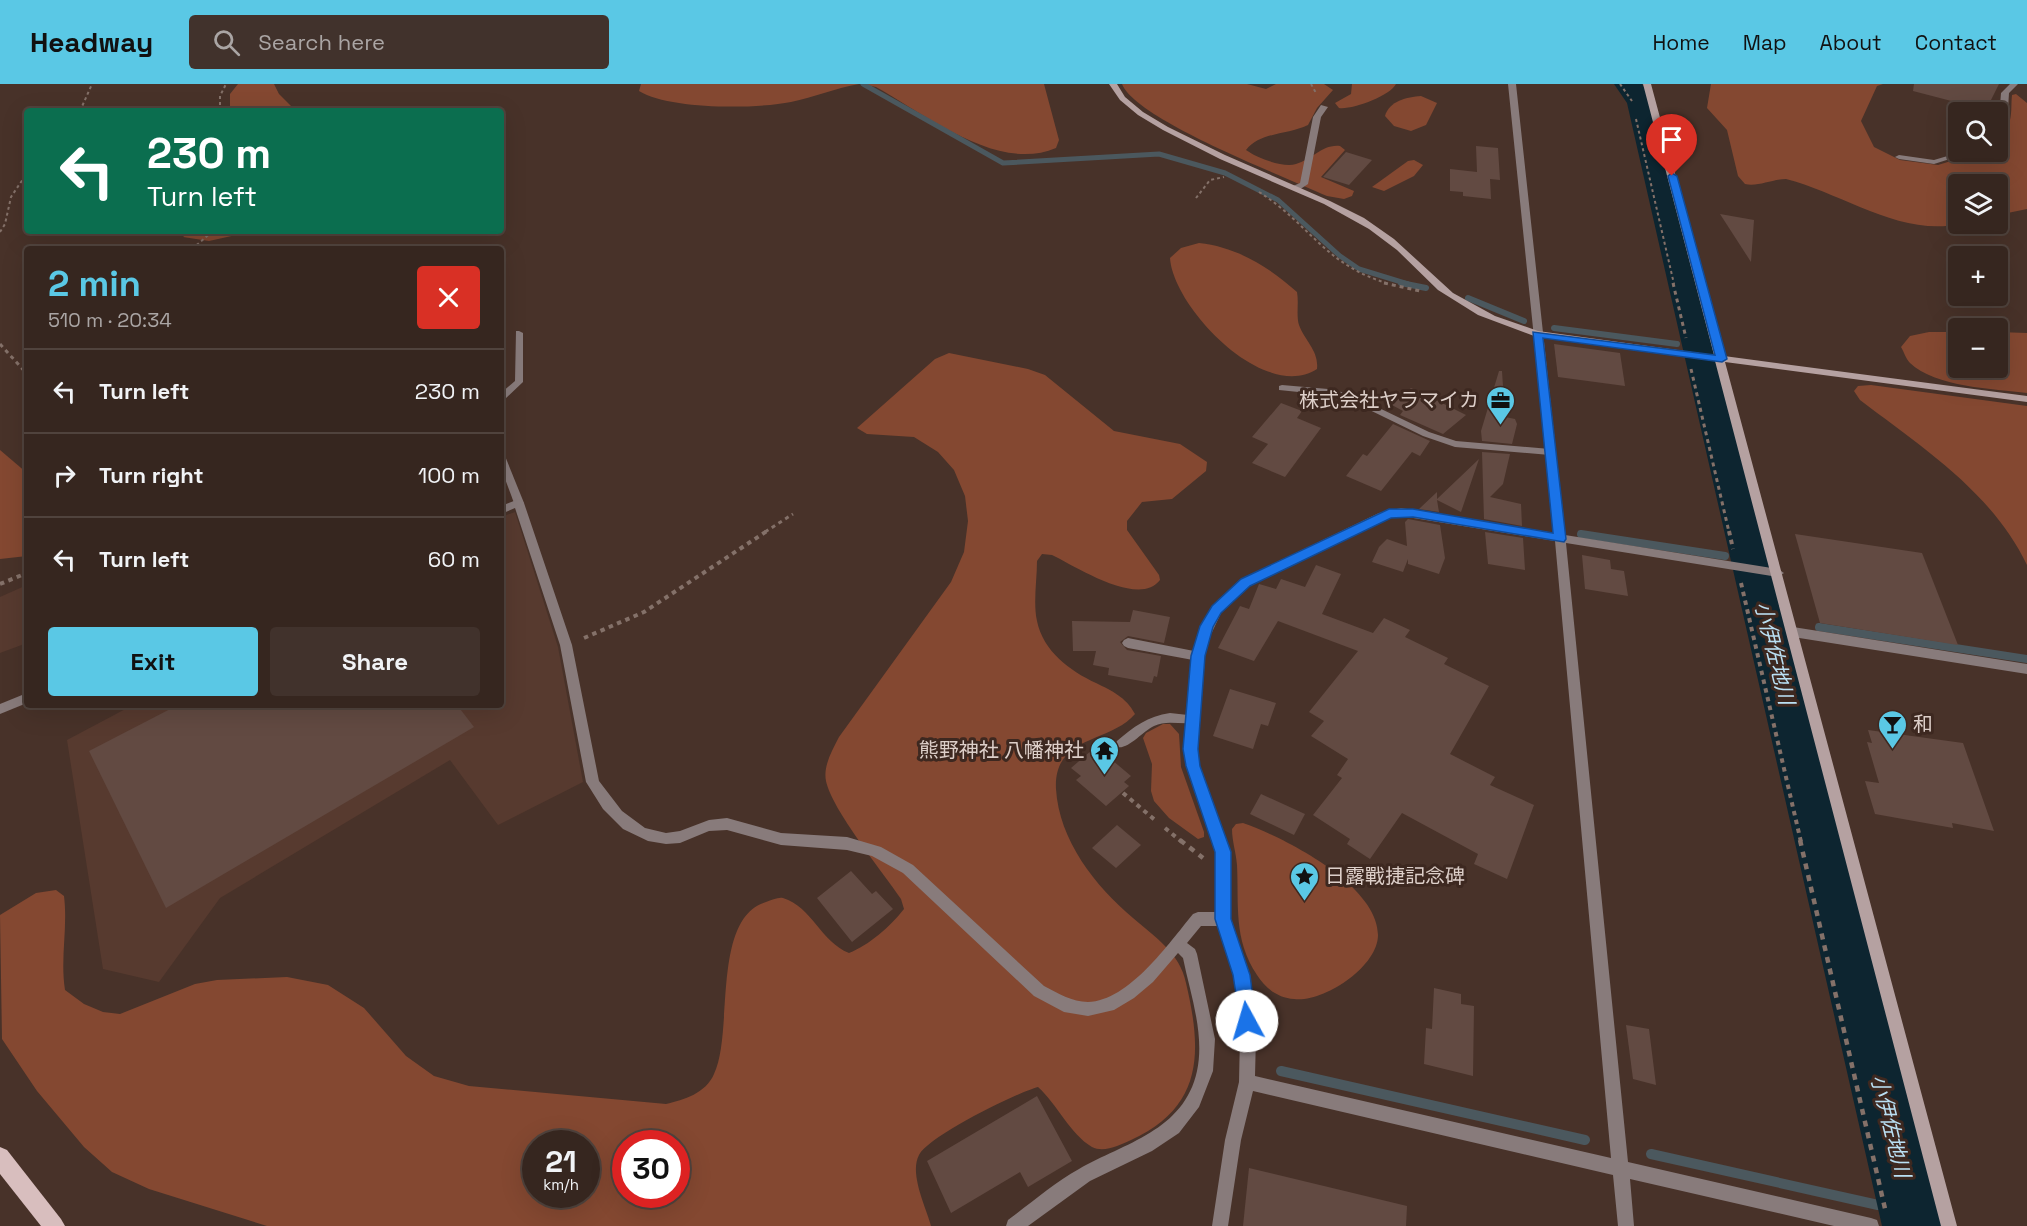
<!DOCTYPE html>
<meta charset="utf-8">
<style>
:root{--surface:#36261f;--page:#41322c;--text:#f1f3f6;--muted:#aaa5a4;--line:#50433d;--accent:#5ac8e5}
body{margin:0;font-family:"Space Grotesk","Noto Sans JP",sans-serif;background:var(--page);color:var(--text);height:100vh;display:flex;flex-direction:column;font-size:22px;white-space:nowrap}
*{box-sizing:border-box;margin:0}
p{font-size:20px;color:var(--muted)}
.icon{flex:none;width:33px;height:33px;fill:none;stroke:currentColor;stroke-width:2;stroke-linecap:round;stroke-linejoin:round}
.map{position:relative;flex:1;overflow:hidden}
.details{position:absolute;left:24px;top:162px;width:480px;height:462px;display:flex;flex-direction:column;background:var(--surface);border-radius:6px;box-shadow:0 6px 24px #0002,0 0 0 2px var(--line)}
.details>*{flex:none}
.guide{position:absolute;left:24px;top:24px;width:480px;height:126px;border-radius:6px;box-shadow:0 6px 24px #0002,0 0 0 2px var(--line);background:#0b6e4f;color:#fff;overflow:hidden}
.controls{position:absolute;left:1948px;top:18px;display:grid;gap:12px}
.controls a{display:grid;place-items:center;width:60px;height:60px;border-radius:6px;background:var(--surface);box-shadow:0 6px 24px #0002,0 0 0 2px var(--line);font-size:30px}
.speed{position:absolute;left:522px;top:1046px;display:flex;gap:12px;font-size:30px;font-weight:700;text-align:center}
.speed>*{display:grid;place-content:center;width:78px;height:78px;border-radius:50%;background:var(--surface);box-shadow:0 6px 24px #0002,0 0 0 2px var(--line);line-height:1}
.speed small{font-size:15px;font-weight:400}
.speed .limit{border:9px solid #d22;background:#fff;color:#111}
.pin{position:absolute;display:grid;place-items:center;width:51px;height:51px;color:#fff;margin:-62px -26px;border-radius:50% 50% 50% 0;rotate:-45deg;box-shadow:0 0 6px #0007}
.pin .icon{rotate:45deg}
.me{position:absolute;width:66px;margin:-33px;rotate:354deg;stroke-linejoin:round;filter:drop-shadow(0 0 4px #0008)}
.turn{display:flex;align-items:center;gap:21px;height:126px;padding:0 24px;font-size:27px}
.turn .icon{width:78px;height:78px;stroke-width:2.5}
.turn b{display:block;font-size:42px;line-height:51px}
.round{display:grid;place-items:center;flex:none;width:63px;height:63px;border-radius:6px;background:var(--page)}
.overview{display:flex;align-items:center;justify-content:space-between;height:102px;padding:0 24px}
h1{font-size:36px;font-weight:700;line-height:45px;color:var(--accent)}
.primary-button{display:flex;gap:12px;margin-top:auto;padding:12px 24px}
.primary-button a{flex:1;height:69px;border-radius:6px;background:var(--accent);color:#111;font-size:24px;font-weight:700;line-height:69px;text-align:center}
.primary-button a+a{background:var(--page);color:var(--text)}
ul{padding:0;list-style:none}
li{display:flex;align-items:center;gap:18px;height:84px;padding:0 24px;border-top:2px solid var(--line)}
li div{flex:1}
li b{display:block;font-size:22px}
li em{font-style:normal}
header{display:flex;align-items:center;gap:36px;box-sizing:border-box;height:84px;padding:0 30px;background:var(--accent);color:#111}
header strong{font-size:28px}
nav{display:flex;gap:33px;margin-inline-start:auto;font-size:21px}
.search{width:420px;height:54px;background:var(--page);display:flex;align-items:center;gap:15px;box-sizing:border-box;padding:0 21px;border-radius:6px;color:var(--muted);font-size:22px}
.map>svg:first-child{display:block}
.built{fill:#573a2f}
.green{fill:#844831;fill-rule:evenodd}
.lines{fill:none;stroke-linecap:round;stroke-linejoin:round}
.stream-far3{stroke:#4b585e;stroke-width:5}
.stream-far2{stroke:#4b585e;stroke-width:6}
.stream-far1{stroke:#4b585e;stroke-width:8}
.stream{stroke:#4b585e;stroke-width:10}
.river{fill:#0d2530;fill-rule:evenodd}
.building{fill:#624a42}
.path-far3{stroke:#847169;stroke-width:2;stroke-dasharray:3 3;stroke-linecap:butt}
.path-far2{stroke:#847169;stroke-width:3;stroke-dasharray:4 4;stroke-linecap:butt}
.path-far1{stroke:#847169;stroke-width:4;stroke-dasharray:4.5 4.5;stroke-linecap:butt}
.path{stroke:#847169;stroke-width:4.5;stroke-dasharray:6 6;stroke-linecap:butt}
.lane{fill:#887b7b;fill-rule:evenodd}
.street{fill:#887b7b;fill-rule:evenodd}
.secondary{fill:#b5a1a1;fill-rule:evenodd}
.primary{fill:#d8bebe;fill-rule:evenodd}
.route{fill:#1a73e8;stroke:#114b97;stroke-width:1.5}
.labels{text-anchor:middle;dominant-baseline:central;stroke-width:6;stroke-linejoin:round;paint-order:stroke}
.poi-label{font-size:20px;fill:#ddcfc9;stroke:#3d2820;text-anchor:end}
.water-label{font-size:21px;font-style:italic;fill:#bae0f4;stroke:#3d2820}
</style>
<header>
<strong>Headway</strong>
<div class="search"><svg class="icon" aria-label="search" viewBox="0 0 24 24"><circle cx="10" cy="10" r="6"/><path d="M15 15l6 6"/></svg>Search here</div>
<nav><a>Home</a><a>Map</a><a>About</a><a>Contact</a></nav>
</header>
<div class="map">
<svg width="2027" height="1142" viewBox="0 0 2027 1142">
<rect width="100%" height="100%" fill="#483229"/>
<!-- built -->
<g class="built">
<polygon points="515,428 558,563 583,698 498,741 450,676 220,814 159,898 103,885 67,656 133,621 501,621 501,433"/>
<polygon points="27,501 27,559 0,569 0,513"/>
</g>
<!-- green -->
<g class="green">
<polygon points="238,0 274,0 279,10 296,27 230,27 230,10"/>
<path d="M641 0H859C836 4 814 13 791 18 756 25 670 26 639 7Z"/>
<path d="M862 0H1044L1059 56 1056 64C998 89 926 31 876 3Z"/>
<path d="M1122 0H1247L1266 5 1276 0H1324L1333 6 1317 24 1308 41C1287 51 1260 48 1246 66 1257 74 1283 84 1296 80 1312 76 1322 60 1340 62L1345 66 1321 93 1354 107 1352 112 1344 115 1327 112C1286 93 1136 36 1122 0Z"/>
<path d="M1352 0H1396C1390 12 1352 26 1339 24L1335 19 1351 10Z"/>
<path d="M1711 0H1883L1877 2 1861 37 1874 63 1900 76 1938 81 1980 68H1998C1998 51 2006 50 2010 36 2012 28 2011 19 2012 11L2016 10 2027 19V125L1998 131V100H1959L1960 140C1900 153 1842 109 1786 95 1772 95 1758 103 1745 100L1738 92 1727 46 1707 24Z"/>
<path d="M1421 12 1437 19 1426 41 1411 47 1394 42 1385 32C1389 17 1407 13 1421 12Z"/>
<polygon points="1414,76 1423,81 1414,92 1384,107 1372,103 1408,77"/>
<polygon points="191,147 254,147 209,157 183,153"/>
<path d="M1199 159C1237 163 1269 183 1297 208 1299 219 1296 231 1299 241 1305 257 1319 267 1317 285 1264 319 1173 223 1170 174L1181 164Z"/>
<path d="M1929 248H1959V284H1998V248L2027 249V309C1994 305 1935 303 1910 279 1906 275 1904 268 1901 263L1910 252Z"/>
<path d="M949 269 1028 285 1045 291 1114 347 1180 360 1207 378 1206 387 1172 415 1142 418 1127 437V446L1159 491 1160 496C1139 524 1075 482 1052 471L1042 470 1037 477C1037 496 1033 519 1037 537 1043 567 1070 587 1096 599 1112 607 1126 613 1135 630 1111 659 1053 651 1056 705 1059 756 1095 802 1133 834 1155 853 1180 869 1186 899 1202 967 1204 1023 1131 1056 1120 1061 1104 1069 1092 1063 1070 1050 1057 1020 1038 1003 1016 1009 929 1052 919 1071 909 1090 926 1123 931 1142H267L149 1105 112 1088 84 1063 37 1007 2 955 0 831 36 809 56 806 64 812C68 844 60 874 65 906L84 920 103 928 120 930 195 900 217 896 287 893 328 901 364 924 406 972 434 992 469 1002 666 1020C684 1016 706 1009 714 990 734 949 711 834 766 818 772 816 778 813 783 814 812 823 821 858 849 869 869 861 890 843 904 825L901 815C883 788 832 726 826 697 823 682 832 667 839 653L951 498 964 468 968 437 965 412 954 386 938 368 914 353 867 350 857 344 935 275ZM536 1059H586V1110H536ZM626 1059H676V1110H626Z"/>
<path d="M1871 301 2027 322V481C1992 408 1923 364 1860 316L1854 307 1858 302Z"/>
<polygon points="0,366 27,389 27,472 0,475"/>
<polygon points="1163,640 1170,640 1179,650 1181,683 1204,748 1204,753 1198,755 1169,734 1154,717 1151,707 1152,680 1143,654 1146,649"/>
<path d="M1243 739C1283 753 1378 801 1378 851 1378 883 1323 919 1294 915 1278 914 1265 904 1257 891 1233 855 1239 820 1237 781 1236 768 1232 757 1232 745L1236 740Z"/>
</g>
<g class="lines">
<!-- stream-far3 -->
<polyline class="stream-far3" points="863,0 1003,79 1159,70 1225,89 1278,116 1340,172 1359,185 1408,200"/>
<!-- stream-far2 -->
<g class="stream-far2">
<polyline points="1401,199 1426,204"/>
<polyline points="1468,214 1524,237"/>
<polyline points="1554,244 1677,260"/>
<polyline points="1692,262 1700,263"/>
</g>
<!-- stream-far1 -->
<g class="stream-far1">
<polyline points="1581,450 1725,472"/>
<polyline points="1743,475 1752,476"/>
<polyline points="1819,543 2027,575"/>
</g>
<!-- stream -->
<g class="stream">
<polyline points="1281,987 1585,1056"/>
<polyline points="1651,1070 1878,1121"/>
<polyline points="1898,1126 1912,1128"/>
</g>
<!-- river -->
<polygon class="river" points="1614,0 1642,0 1655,19 1948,1142 1882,1142 1627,19"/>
</g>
<!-- building -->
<g class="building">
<polygon points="1914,0 1999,0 1986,26 1913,7"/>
<polygon points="1476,62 1498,64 1500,96 1490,95 1491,115 1463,112 1463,108 1450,107 1450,85 1477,88"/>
<polygon points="1346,68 1372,76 1349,101 1323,93"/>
<polygon points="1720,130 1754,136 1751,178"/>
<polygon points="1554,260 1620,269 1625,302 1558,293"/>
<polygon points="1499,287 1502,287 1505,333 1515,335 1517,340 1512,360 1482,357 1481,347"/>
<polygon points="1411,304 1430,313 1466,331 1443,350 1400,331 1403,327 1392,321"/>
<polygon points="1281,319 1302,327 1297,334 1321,344 1285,393 1252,379 1268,360 1252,353"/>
<polygon points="1393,340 1430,357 1420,372 1412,368 1381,407 1346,392 1363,370 1367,372"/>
<polygon points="1482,368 1510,370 1503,400 1490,413 1521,420 1522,442 1484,435"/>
<polygon points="1479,375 1461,428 1437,416 1439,428 1419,425 1437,408 1437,415"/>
<polygon points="1408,435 1440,441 1445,474 1439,490 1408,480 1408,475 1403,488 1372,478 1379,463 1387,455 1407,462 1405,438"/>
<polygon points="1485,448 1523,454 1525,486 1488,480"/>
<polygon points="1795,450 1922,469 1958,561 1820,539"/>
<polygon points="1582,471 1610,476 1611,485 1624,487 1628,512 1585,505"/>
<polygon points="1316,481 1341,490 1322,530 1373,549 1384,534 1410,546 1405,553 1448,574 1444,580 1489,602 1450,670 1495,693 1490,701 1534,721 1507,795 1474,780 1478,770 1402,729 1370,775 1347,760 1350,755 1313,731 1342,694 1337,691 1348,675 1311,652 1324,637 1309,628 1358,567 1278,537 1254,577 1218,564 1240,522 1249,525 1259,500 1276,505 1281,495 1305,503"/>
<polygon points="1133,526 1170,533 1164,559 1128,552 1120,558 1127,566 1161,572 1157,593 1154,592 1152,599 1108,591 1109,584 1093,581 1096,567 1073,567 1072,537 1130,538"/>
<polygon points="1230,605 1276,619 1268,642 1261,640 1253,665 1213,652"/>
<polygon points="178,621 457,621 474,643 166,824 89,667"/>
<polygon points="1868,646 1963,659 1994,747 1952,739 1953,744 1875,730 1865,697 1879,699 1867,658 1872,659"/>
<polygon points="1092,666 1102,675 1106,671 1131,692 1124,698 1129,702 1106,722 1076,696 1081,692 1071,684"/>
<polygon points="1261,710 1305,730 1294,751 1250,730"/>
<polygon points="1117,741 1141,761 1116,784 1092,764"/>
<polygon points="851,787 872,810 876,807 893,825 852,858 817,814"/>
<polygon points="1434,904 1461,910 1461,920 1474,922 1473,992 1424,980 1426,944 1432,945"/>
<polygon points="1626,941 1649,945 1656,1001 1633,995"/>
<polygon points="1037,1012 1072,1077 1028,1103 1020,1088 951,1129 927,1077"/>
<polygon points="1249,1084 1407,1122 1406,1142 1243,1142"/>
</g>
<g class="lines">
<!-- path-far3 -->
<g class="path-far3">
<polyline points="1311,0 1316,9"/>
<polyline points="1620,0 1632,17"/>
<polyline points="80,27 92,0"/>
<polyline points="220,27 220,12 226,0"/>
<polyline points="1636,35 1674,200"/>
<path d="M1259 108C1311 141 1325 182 1390 200"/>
<polyline points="1196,114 1210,96 1224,93"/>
<polyline points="0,148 5,140 11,113 27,89"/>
<polyline points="192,165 213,147"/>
</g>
<!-- path-far2 -->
<g class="path-far2">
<polyline points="1384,199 1420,207"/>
<polyline points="1673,199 1686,254"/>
<polyline points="0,260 27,290"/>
<polyline points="1691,285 1729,448"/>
<polyline points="765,448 793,430"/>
</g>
<!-- path-far1 -->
<g class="path-far1">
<polyline points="1729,447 1733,465"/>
<polyline points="1741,499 1801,758"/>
<polyline points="0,500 27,489"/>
<polyline points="584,554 644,528 767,447"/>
<polyline points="1123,709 1155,736"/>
<polyline points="1165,744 1182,758"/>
</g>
<!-- path -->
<g class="path">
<polyline points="1180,756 1203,774"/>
<polyline points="1800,756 1886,1129"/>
</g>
<!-- lane -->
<g class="lane">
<polygon points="516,247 519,247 523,249 523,298 504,316 501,317 501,309 515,297"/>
<polygon points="1282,301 1328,305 1350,310 1429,348 1456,357 1550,365 1554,368 1550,371 1455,363 1423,352 1345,314 1328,311 1279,306 1279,302"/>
<polygon points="501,369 505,372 524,419 522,421 516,421 514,419 501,384"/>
<path d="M1170 629 1197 632 1198 635 1197 638C1183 642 1168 635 1154 642 1143 647 1128 666 1117 663L1115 660 1117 657C1133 643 1148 632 1170 629Z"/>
</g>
<!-- street -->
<g class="street">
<path d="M1508 0H1516L1565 451 1778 485 1784 489 1778 493 1566 459 1628 1078 1871 1134 1877 1136 1879 1142H1834L1630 1095 1634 1142H1618L1613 1091 1253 1007 1241 1056 1228 1142H1212L1225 1056 1239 998 1240 952 1235 891 1218 842H1201L1187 859 1195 865 1197 870 1215 955 1213 987 1199 1023 1179 1049 1152 1067 1090 1097 1028 1142H1006L1008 1136C1031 1119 1054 1099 1079 1085 1124 1059 1184 1047 1197 987 1205 950 1190 909 1183 874L1178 869 1153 898 1134 914 1114 926 1088 932 1064 928 1034 912 903 789 872 772 847 766 781 761 727 746 709 747 680 759 666 760 648 757 623 745 603 725 586 698 560 561 515 424 501 430V422L519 415 524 419 572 561 599 697 622 727 645 744 666 749 680 747 709 736 727 734 781 749 847 753 881 763 913 781 1044 902C1058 909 1072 918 1088 918 1129 917 1169 859 1193 830L1198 828H1216V768L1187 682 1185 665 1193 576 1128 564 1124 562 1122 559 1124 556 1128 554 1194 567V561L1212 523 1242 495 1379 429 1401 424 1554 449ZM1401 432 1555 457 1611 1074 1255 992 1256 952 1249 891 1230 835V768L1199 682 1197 665 1206 561 1221 529 1250 501 1382 436Z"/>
<path d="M2010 0H2018L2009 9C2008 23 2009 38 1998 46L2001 9Z"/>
<polygon points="1321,21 1328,23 1321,33 1308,100 1299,106 1293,106 1293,102 1300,99 1313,33"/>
<polygon points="1961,68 1972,68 1934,80 1899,75 1895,73 1899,71 1934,76"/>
<polygon points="1793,543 2027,580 2027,590 1793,553 1787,548"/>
<polygon points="27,609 27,619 0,630 0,620"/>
</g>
<!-- secondary -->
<polygon class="secondary" points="1109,0 1117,0 1125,13 1143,28 1168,43 1225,71 1330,117 1364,134 1394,155 1453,209 1495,232 1538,247 1714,271 1643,0 1651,0 1724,272 2027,312 2027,318 1725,278 1957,1142 1941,1142 1715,277 1537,253 1478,231 1438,206 1397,166 1369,145 1324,120 1220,75 1163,46 1138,31 1120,16"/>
<!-- primary -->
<polygon class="primary" points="0,1063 7,1066 61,1135 65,1142 41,1142 0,1090"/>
</g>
<!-- route -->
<polygon class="route" points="1672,89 1677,92 1727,275 1722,278 1543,254 1566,455 1564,458 1413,433 1391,434 1250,502 1221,529 1213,543 1205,572 1198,665 1200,682 1231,768 1231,835 1250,891 1256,937 1253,943 1247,945 1241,943 1233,891 1215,835 1215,768 1186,682 1183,665 1191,572 1200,542 1212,522 1241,495 1389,425 1413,425 1553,449 1533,248 1715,271 1668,92"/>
<!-- icons -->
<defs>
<symbol id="office-pin" viewBox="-11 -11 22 30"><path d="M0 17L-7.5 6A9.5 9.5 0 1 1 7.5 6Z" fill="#5ac8e5" stroke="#3d2820"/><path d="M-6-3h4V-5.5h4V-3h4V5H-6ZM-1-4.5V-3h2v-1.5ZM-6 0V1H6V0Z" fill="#111"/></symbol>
<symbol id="bar-pin" viewBox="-11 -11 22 30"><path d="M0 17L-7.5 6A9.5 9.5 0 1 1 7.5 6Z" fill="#5ac8e5" stroke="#3d2820"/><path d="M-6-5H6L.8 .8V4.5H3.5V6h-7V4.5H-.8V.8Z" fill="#111"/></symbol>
<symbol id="temple-pin" viewBox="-11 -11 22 30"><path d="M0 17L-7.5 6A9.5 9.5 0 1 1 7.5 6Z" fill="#5ac8e5" stroke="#3d2820"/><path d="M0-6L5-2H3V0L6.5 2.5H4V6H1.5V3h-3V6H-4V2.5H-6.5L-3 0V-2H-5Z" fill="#111"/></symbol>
<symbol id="sight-pin" viewBox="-11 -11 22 30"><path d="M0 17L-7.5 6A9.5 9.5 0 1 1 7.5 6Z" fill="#5ac8e5" stroke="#3d2820"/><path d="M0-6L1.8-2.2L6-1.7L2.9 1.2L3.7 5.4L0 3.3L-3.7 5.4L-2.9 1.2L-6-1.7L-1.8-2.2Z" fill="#111"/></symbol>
</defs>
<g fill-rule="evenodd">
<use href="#office-pin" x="1484" y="300" width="33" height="45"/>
<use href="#bar-pin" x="1876" y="624" width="33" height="45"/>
<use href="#temple-pin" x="1088" y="650" width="33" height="45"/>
<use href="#sight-pin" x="1288" y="776" width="33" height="45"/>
</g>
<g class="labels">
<!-- poi labels -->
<g class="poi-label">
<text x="1479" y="316">株式会社ヤラマイカ</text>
<text x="1913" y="640" text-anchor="start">和</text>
<text x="1084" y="666">熊野神社 八幡神社</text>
<text x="1325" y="792" text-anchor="start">日露戰捷記念碑</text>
</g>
<!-- water labels -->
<g class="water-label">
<text transform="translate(1775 569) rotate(76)">小伊佐地川</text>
<text transform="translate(1891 1042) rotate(76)">小伊佐地川</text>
</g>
</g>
</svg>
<div class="controls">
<a><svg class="icon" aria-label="search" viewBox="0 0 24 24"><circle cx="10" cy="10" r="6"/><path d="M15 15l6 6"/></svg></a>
<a><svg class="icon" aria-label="layers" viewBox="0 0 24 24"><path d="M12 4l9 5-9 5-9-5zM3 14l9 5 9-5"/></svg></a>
<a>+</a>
<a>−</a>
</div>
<div class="speed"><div>21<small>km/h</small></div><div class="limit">30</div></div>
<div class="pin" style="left:1672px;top:92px;background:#d93025"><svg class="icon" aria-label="arrive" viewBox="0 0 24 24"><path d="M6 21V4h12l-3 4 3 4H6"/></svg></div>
<svg class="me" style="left:1247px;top:937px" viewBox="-20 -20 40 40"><circle r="19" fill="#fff"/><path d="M0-13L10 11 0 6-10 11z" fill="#1a73e8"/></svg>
<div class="guide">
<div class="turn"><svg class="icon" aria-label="left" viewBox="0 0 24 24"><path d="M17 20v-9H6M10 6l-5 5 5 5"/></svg><div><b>230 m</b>Turn left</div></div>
</div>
<section class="details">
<div class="overview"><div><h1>2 min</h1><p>510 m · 20:34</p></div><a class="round" style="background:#d93025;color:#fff"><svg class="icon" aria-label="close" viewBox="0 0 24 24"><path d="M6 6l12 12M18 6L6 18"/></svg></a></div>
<ul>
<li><svg class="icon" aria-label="left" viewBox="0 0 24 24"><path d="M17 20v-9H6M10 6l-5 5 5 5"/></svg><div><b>Turn left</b></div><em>230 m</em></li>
<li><svg class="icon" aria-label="right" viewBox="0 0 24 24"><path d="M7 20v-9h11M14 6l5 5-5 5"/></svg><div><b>Turn right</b></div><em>100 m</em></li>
<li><svg class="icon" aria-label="left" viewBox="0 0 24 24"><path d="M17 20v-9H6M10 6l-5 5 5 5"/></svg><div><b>Turn left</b></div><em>60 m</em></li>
</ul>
<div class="primary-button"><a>Exit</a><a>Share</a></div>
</section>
</div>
